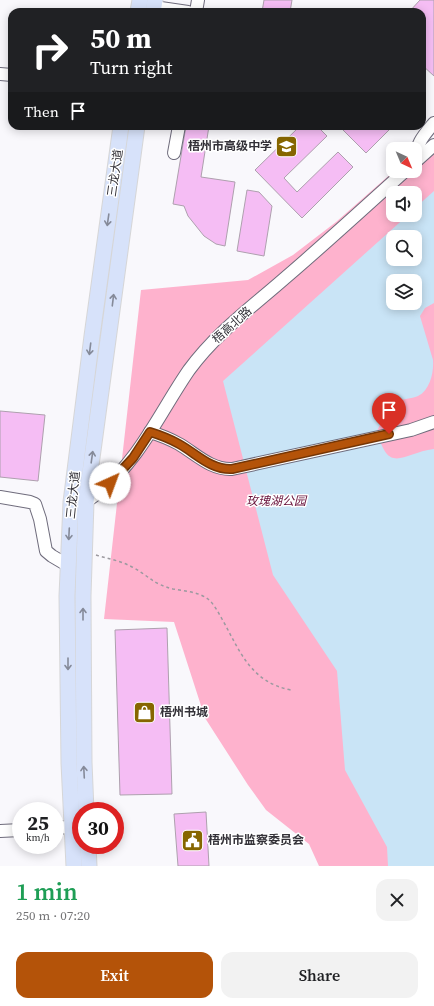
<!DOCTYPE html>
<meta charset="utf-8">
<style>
:root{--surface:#fff;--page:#f2f2f2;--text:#202124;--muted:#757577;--accent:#b45309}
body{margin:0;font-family:"Source Serif 4","Noto Sans SC",serif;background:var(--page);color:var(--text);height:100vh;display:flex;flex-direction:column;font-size:15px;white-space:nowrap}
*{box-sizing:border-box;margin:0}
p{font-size:13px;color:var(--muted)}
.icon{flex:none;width:22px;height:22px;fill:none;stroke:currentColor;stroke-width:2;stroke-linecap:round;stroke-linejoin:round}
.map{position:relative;height:866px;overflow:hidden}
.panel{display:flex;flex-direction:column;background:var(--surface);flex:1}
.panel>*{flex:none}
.banner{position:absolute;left:8px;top:8px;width:418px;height:122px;border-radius:12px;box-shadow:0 2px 10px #0003;background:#202124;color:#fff;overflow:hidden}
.needle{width:26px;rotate:136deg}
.fabs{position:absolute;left:386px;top:142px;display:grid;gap:8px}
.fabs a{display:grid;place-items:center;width:36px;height:36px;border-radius:8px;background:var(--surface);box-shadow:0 2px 10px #0003;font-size:20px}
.speed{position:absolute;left:12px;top:802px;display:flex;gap:8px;font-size:20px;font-weight:700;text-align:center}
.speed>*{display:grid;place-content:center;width:52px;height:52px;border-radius:50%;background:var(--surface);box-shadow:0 2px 10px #0003;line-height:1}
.speed small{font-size:10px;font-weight:400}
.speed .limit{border:6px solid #d22;background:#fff;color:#111}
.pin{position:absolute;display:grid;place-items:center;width:34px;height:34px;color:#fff;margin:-41px -17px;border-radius:50% 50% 50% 0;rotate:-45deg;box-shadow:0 0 4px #0007}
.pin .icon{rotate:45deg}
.me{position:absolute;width:44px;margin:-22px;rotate:43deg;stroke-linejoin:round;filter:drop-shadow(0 0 3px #0008)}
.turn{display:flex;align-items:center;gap:14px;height:84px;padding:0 16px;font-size:18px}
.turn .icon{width:52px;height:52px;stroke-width:2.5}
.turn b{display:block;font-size:28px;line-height:34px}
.then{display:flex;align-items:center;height:38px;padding:0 16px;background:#0003;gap:8px;font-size:15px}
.round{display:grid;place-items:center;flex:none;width:42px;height:42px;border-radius:12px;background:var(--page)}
.overview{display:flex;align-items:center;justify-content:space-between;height:68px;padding:0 16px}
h1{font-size:24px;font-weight:600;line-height:30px;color:#1e9e55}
.button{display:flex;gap:8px;margin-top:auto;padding:8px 16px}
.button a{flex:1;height:46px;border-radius:12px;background:var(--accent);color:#fff;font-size:16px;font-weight:600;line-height:46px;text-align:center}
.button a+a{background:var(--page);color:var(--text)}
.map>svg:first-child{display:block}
.green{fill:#feb2cd;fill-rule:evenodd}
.water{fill:#c9e4f6;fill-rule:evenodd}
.building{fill:#f5bdf4;stroke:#aea0ae}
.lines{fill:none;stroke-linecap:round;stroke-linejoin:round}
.minor-casing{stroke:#6f6c7c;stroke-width:14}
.major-casing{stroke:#d6d6d7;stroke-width:17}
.path{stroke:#9b999f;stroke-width:1.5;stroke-dasharray:3 3;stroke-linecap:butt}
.minor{stroke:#fff;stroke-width:12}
.major{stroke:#d7e2fa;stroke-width:15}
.oneway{stroke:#858a99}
.route-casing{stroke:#753606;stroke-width:10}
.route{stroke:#b45309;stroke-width:7}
.labels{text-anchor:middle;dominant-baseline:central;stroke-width:3;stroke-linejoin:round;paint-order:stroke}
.poi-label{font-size:12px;font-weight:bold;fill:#333138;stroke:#fff;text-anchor:start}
.street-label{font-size:12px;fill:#333138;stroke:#fff}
.park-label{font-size:12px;font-style:italic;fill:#68113b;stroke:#fff}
</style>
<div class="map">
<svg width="434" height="866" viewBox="0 0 434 866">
<rect width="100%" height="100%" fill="#f9f8fc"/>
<!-- green -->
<path class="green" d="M434 149V866H319L309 844 266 810 248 785 205 718 174 622 104 619 141 290 248 280 293 255 336 222 394 171H415V167ZM393 193H415V215H393ZM393 237H415V259H393ZM393 281H415V303H393Z"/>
<!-- water -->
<path class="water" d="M434 191V303L425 308 420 316 433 360C434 372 430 390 418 396 411 399 403 398 397 402 387 408 382 421 377 431 389 476 402 453 434 449V866H388L387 847 345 770 337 671 273 575 223 381 408 215H415V208ZM393 237H415V259H393ZM393 281H415V303H393Z"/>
<!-- building -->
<g class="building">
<polygon points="264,0 292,0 290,12 262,12"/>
<polygon points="420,0 434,0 434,76 422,65 422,12 409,12"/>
<polygon points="186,126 209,126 201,177 235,182 225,246 216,244 204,236 188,216 184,206 173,204"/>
<polygon points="300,126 317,126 327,136 284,178 297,192 338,152 353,167 302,218 255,170"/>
<polygon points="339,126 393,126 366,153"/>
<polygon points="247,190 259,192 272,206 264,256 237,251"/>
<polygon points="0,411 45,415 38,481 0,477"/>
<polygon points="167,628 172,794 120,795 115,630"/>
<polygon points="206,812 209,866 178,866 174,814"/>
</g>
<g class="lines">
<defs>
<g id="minor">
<polyline points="154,7 188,12"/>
<polyline points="196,12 198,0"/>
<polyline points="0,74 12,75"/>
<polyline points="174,153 179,126"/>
<path d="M417 160C415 144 424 135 434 123"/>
<polyline points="415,162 434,145"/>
<path d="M150 432C160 435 170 439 179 444 196 454 211 470 232 469L411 430 434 422"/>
<polyline points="0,497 30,502 35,504 40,519 46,551 52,556 69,566"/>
<path d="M80 502C88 502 92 497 98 493 140 460 160 412 189 370 216 333 252 307 285 278 326 243 365 207 405 171"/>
<polyline points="55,828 81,826"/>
<polyline points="0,831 21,830"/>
</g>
<g id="major">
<polyline points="138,12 140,0"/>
<polyline points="153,12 155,0"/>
<polyline points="86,811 84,762 83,596 86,502 137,126"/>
<polyline points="88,845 89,866"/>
<polyline points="74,866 69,763 67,596 71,502 92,336 121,126"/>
</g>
</defs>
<!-- minor casing -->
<use href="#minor" class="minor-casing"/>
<!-- major casing -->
<use href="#major" class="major-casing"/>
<!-- path -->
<path class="path" d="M96 555C109 559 122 561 134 568 150 577 153 584 173 589 184 591 199 592 208 599 214 604 218 612 222 619 240 651 250 682 291 690"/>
<!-- minor -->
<use href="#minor" class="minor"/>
<!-- major -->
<use href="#major" class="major"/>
</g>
<!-- one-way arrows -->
<defs><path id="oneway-shaft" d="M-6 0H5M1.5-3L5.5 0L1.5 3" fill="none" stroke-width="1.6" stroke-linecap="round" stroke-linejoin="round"/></defs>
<g class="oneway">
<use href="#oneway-shaft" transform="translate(108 220) rotate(98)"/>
<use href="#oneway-shaft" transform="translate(113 300) rotate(-83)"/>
<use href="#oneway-shaft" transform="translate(90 349) rotate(97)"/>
<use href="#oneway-shaft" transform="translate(92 457) rotate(-82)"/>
<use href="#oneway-shaft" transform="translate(69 534) rotate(93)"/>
<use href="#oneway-shaft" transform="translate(83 614) rotate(-90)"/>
<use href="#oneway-shaft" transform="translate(68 664) rotate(90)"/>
<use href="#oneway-shaft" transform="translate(84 772) rotate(-93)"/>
</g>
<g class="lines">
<defs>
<path id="route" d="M110 483 133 458 150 432C160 435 170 439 179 444 197 454 211 470 232 469L389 434"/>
</defs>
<!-- route casing -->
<use href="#route" class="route-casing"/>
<!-- route -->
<use href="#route" class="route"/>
</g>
<!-- icons -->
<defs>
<symbol id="school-square" viewBox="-11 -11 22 22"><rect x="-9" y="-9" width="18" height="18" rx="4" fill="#866600" stroke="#fff"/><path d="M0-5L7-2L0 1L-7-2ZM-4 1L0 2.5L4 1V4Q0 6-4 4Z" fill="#fff"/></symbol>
<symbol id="shop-square" viewBox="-11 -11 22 22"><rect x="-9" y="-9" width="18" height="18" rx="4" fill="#866600" stroke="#fff"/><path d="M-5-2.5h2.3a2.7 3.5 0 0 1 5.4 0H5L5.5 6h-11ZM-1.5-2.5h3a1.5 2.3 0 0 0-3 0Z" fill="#fff"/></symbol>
<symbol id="civic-square" viewBox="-11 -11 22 22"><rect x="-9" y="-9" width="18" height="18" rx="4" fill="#866600" stroke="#fff"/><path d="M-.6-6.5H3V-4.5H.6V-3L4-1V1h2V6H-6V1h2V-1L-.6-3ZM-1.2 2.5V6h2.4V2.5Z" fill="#fff"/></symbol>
</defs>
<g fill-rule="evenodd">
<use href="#school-square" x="274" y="134" width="25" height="25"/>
<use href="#shop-square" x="132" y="700" width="25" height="25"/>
<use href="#civic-square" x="180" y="828" width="25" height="25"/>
</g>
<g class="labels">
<!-- poi labels -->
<g class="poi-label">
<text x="272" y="146" text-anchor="end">梧州市高级中学</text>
<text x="160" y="712">梧州书城</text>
<text x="208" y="840">梧州市监察委员会</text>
</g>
<!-- street labels -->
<g class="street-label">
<text transform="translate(115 173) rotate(-82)">三龙大道</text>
<text transform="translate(232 325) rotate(-42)">梧高北路</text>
<text transform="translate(73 495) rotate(-84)">三龙大道</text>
</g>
<!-- park labels -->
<g class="park-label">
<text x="276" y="501">玫瑰湖公园</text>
</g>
</g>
</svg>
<div class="fabs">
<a><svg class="needle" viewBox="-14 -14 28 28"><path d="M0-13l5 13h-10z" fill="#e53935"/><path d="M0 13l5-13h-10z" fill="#757577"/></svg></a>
<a><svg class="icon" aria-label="sound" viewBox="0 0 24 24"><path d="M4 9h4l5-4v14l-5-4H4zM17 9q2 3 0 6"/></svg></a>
<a><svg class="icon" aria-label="search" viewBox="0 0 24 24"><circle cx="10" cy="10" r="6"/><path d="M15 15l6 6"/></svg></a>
<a><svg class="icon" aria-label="layers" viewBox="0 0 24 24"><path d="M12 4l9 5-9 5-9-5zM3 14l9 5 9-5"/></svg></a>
</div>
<div class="speed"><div>25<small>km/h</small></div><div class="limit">30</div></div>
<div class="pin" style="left:389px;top:434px;background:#d93025"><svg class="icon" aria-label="arrive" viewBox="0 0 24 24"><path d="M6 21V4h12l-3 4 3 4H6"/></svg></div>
<svg class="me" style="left:110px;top:483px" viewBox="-20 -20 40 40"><circle r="19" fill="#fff"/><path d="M0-13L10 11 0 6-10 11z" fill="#b45309"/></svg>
<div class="banner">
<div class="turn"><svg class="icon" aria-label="right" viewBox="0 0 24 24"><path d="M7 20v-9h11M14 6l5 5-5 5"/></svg><div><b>50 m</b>Turn right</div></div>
<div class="then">Then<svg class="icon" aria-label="arrive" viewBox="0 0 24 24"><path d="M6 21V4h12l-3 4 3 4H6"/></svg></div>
</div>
</div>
<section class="panel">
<div class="overview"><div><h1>1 min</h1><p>250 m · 07:20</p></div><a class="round"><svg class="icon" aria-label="close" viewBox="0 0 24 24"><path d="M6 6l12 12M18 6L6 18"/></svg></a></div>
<div class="button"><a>Exit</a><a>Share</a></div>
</section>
